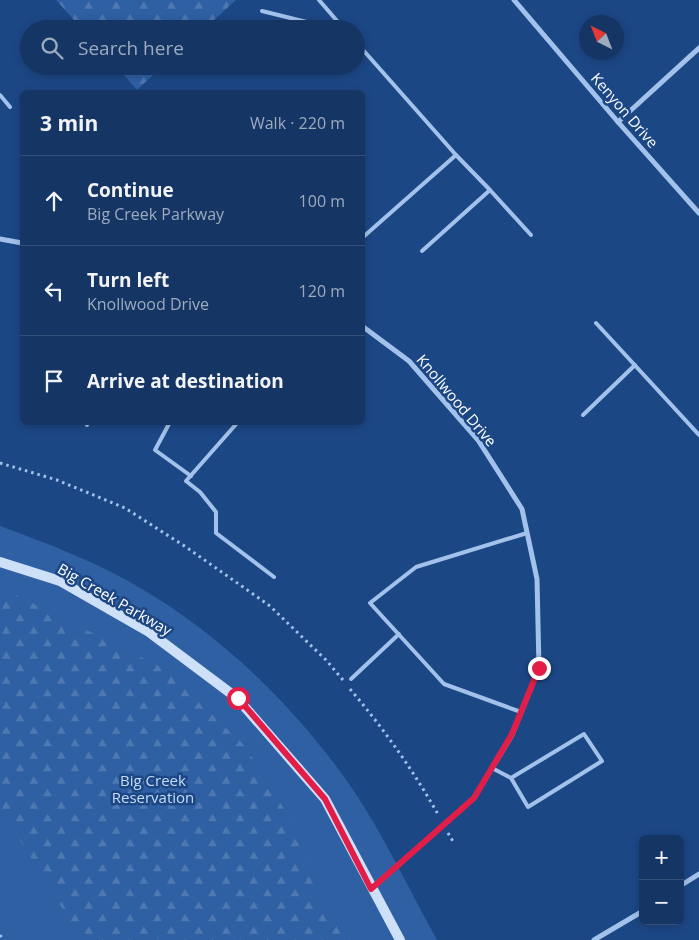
<!DOCTYPE html>
<html lang="en">
<head>
<meta charset="utf-8">
<style>
  :root { --surface:#153564; --page:#1e3d6a; --text:#f1f3f6; --muted:#9dabbf; --line:#345078 }
  body { margin:0; font-family:"Open Sans",sans-serif; background:var(--page); color:var(--text) }
  .controls { position:absolute; right:15px; bottom:15px; display:grid; overflow:hidden; border-radius:8px; box-shadow:0 2px 8px #0003 }
  .controls button { width:45px; height:45px; display:grid; place-items:center; padding:0; border:0; border-bottom:1px solid var(--line); background:var(--surface); color:var(--text); font:25px sans-serif }
  .compass { position:absolute; left:579px; top:15px; width:45px; height:45px; border-radius:50%; background:var(--surface); box-shadow:0 2px 8px #0003; rotate:318deg }
  .stop { position:absolute; width:15px; height:15px; margin:-11px; border:4px solid #e11d48; border-radius:50%; background:#fff }
  .stop.end { background:#e11d48; border-color:#fff; box-shadow:0 1px 5px #0008 }
  .list { margin:0; padding:0; list-style:none }
  h2 { display:flex; justify-content:space-between; align-items:center; height:65px; margin:0; padding:0 20px; font-size:21px }
  h2 small { font-size:16px; font-weight:400; color:var(--muted) }
  .list li { display:grid; grid-template-columns:32px 1fr auto; gap:15px; align-items:center; box-sizing:border-box; height:90px; padding:0 20px; border-top:1px solid var(--line) }
  .list b { display:block; font-size:19px; white-space:nowrap }
  .list p { margin:0; font-size:16px; white-space:nowrap; color:var(--muted) }
  .list em { font-size:16px; font-style:normal; color:var(--muted) }
  .icon { flex:none; width:28px; height:28px; fill:none; stroke:currentColor; stroke-width:2; stroke-linecap:round; stroke-linejoin:round }
  .map { position:relative; flex:none; width:699px; height:940px; overflow:hidden }
  .search { position:absolute; background:var(--surface); box-shadow:0 2px 8px #0003; left:20px; top:20px; width:345px; height:55px; display:flex; align-items:center; gap:12px; box-sizing:border-box; padding:0 18px; border-radius:28px; color:var(--muted); font-size:19px }
  .panel { position:absolute; background:var(--surface); box-shadow:0 2px 8px #0003; left:20px; top:90px; width:345px; height:335px; border-radius:8px }
  .map>svg:first-child { display:block }
</style>
</head>
<body>
<div class="map">
<svg width="699" height="940" viewBox="0 0 699 940">
  <defs>
    <pattern id="forest-firs" width="22" height="20" patternUnits="userSpaceOnUse" patternTransform="scale(1.25)"><rect width="22" height="20" fill="#2f60a3"/><path d="M5 1l3.5 6h-7zM16 11l3.5 6h-7z" fill="#4e78b1"/></pattern>
  </defs>
  <rect width="100%" height="100%" fill="#1c4785"/>
  <path fill="#2f60a3" d="M0,526c49,18 97,36 142,63 83,49 155,120 210,199 32,48 57,101 85,152h-437z"/>
  <g fill="url(#forest-firs)">
    <polygon points="56,0 236,0 204,29 82,29"/>
    <polygon points="116,66 163,66 137,90"/>
    <polygon points="0,587 163,668 245,746 294,825 318,897 350,940 82,940 0,808"/>
  </g>
  <g fill="none" stroke-linecap="round" stroke-linejoin="round">
    <g stroke="#a3c2eb" stroke-width="3" stroke-dasharray="2.5 4" stroke-linecap="butt">
      <polyline points="0,463 57,480 125,508 186,547 270,606 326,660 343,680"/>
      <path d="M350,689c34,40 63,81 89,127"/>
      <polyline points="448,833 454,843"/>
      <polyline points="0,935 3,940"/>
    </g>
    <g stroke="#a3c2eb" stroke-width="4">
      <polyline points="319,0 344,29"/>
      <polyline points="262,11 335,29"/>
      <polyline points="356,42 456,155 362,238"/>
      <polyline points="0,95 10,107"/>
      <polyline points="490,190 531,235"/>
      <polyline points="422,251 490,190 456,155"/>
      <polyline points="596,323 699,435"/>
      <polyline points="583,415 635,365"/>
      <polyline points="170,422 155,450 191,476"/>
      <polyline points="238,422 186,481 200,492 216,512 216,533 274,577"/>
      <polyline points="87,425 87,422"/>
      <polyline points="351,679 399,634"/>
      <polyline points="521,712 444,684 370,603 416,567 527,533"/>
      <polyline points="492,768 511,778 584,734 602,761 528,807 511,778"/>
    </g>
    <g stroke="#a3c2eb" stroke-width="5">
      <polyline points="514,0 618,122 699,213"/>
      <polyline points="618,122 699,48"/>
      <polyline points="0,239 22,243"/>
      <polyline points="362,326 409,361 478,440 522,509 537,579 539,668 512,735 474,798 372,888"/>
      <polyline points="680,886 699,874"/>
      <polyline points="594,940 643,911"/>
    </g>
    <polyline stroke="#cedff8" stroke-width="10" points="0,562 60,581 149,632 237,698 325,799 400,940"/>
  </g>
  <g fill="none" stroke-linecap="round" stroke-linejoin="round">
    <polyline stroke="#e11d48" stroke-width="6" points="238,698 325,799 371,889 474,798 512,734 539,668"/>
  </g>
  <g text-anchor="middle" dominant-baseline="central" stroke-width="5" stroke-linejoin="round" paint-order="stroke">
    <g font-size="15" fill="#fff" stroke="#1c4785">
      <text transform="translate(625 110) rotate(49)">Kenyon Drive</text>
      <text transform="translate(457 400) rotate(50)">Knollwood Drive</text>
      <text transform="translate(115 599) rotate(30)">Big Creek Parkway</text>
    </g>
    <g font-size="15" fill="#c7dcf8" stroke="#1c4785">
      <text x="153" y="780">Big Creek<tspan x="153" dy="17">Reservation</tspan></text>
    </g>
  </g>
</svg>
<div class="controls">
<button>+</button>
<button>−</button>
</div>
<svg class="compass" viewBox="-18 -18 36 36"><path d="M0-13l5 13h-10z" fill="#e53935"/><path d="M0 13l5-13h-10z" fill="#9dabbf"/></svg>
<div class="stop" style="left:238px;top:698px"></div>
<div class="stop end" style="left:539px;top:668px"></div>
<div class="search"><svg class="icon" aria-label="search" viewBox="0 0 24 24"><circle cx="10" cy="10" r="6"/><path d="M15 15l6 6"/></svg>Search here</div>
<section class="panel">
<h2>3 min<small>Walk · 220 m</small></h2>
<ul class="list">
<li><svg class="icon" aria-label="ahead" viewBox="0 0 24 24"><path d="M12 20V5M6 11l6-6 6 6"/></svg><div><b>Continue</b><p>Big Creek Parkway</p></div><em>100 m</em></li>
<li><svg class="icon" aria-label="left" viewBox="0 0 24 24"><path d="M17 20v-9H6M10 6l-5 5 5 5"/></svg><div><b>Turn left</b><p>Knollwood Drive</p></div><em>120 m</em></li>
<li><svg class="icon" aria-label="arrive" viewBox="0 0 24 24"><path d="M6 21V4h12l-3 4 3 4H6"/></svg><div><b>Arrive at destination</b></div></li>
</ul>
</section>
</div>
</body>
</html>
